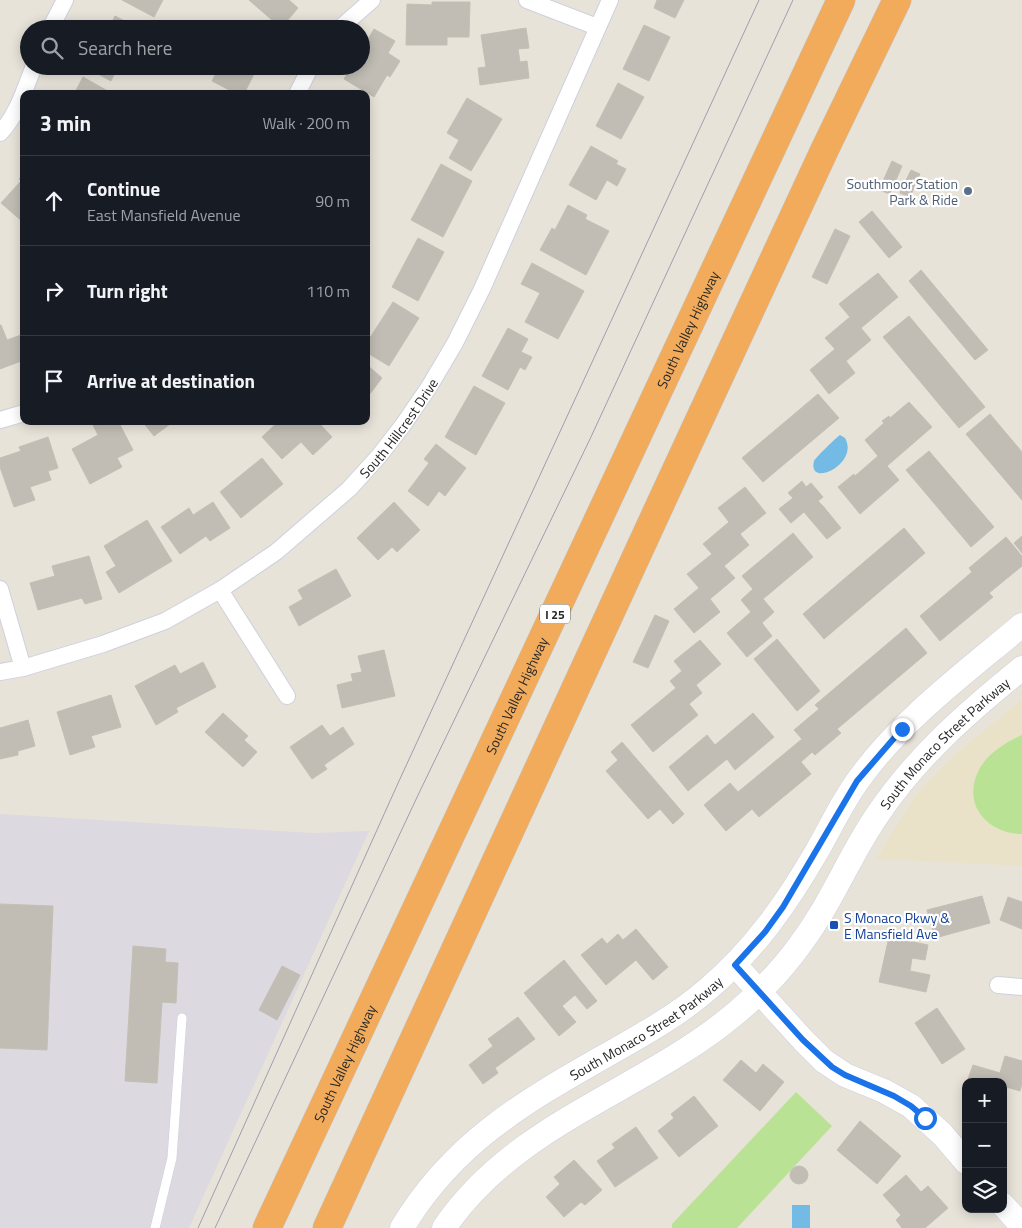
<!DOCTYPE html>
<html lang="en">
<head>
<meta charset="utf-8">
<style>
  :root { --surface:#171b24; --page:#20242c; --text:#f1f3f6; --muted:#9ea1a6; --line:#363941 }
  body { margin:0; font-family:"Titillium Web",sans-serif; background:var(--page); color:var(--text) }
  .controls { position:absolute; right:15px; bottom:15px; display:grid; overflow:hidden; border-radius:10px; box-shadow:0 2px 12px #0003 }
  .controls button { width:45px; height:45px; display:grid; place-items:center; padding:0; border:0; border-bottom:1px solid var(--line); background:var(--surface); color:var(--text); font:25px sans-serif }
  .stop { position:absolute; width:15px; height:15px; margin:-11px; border:4px solid #1a73e8; border-radius:50%; background:#fff }
  .stop.end { background:#1a73e8; border-color:#fff; box-shadow:0 1px 5px #0008 }
  .list { margin:0; padding:0; list-style:none }
  h2 { display:flex; justify-content:space-between; align-items:center; height:65px; margin:0; padding:0 20px; font-size:21px }
  h2 small { font-size:16px; font-weight:400; color:var(--muted) }
  .list li { display:grid; grid-template-columns:32px 1fr auto; gap:15px; align-items:center; box-sizing:border-box; height:90px; padding:0 20px; border-top:1px solid var(--line) }
  .list b { display:block; font-size:19px; white-space:nowrap }
  .list p { margin:0; font-size:16px; white-space:nowrap; color:var(--muted) }
  .list em { font-size:16px; font-style:normal; color:var(--muted) }
  .icon { flex:none; width:28px; height:28px; fill:none; stroke:currentColor; stroke-width:2; stroke-linecap:round; stroke-linejoin:round }
  .map { position:relative; flex:none; width:1022px; height:1228px; overflow:hidden }
  .search { position:absolute; background:var(--surface); box-shadow:0 2px 12px #0003; left:20px; top:20px; width:350px; height:55px; display:flex; align-items:center; gap:12px; box-sizing:border-box; padding:0 18px; border-radius:28px; color:var(--muted); font-size:19px }
  .panel { position:absolute; background:var(--surface); box-shadow:0 2px 12px #0003; left:20px; top:90px; width:350px; height:335px; border-radius:10px }
  .map>svg:first-child { display:block }
</style>
</head>
<body>
<div class="map">
<svg width="1022" height="1228" viewBox="0 0 1022 1228">
  <rect width="100%" height="100%" fill="#e8e3d9"/>
  <polygon fill="#dcd9e1" points="0,814 313,833 369,831 189,1228 0,1228"/>
  <polygon fill="#e9e2c9" points="1022,699 1022,866 876,859 916,795 956,754"/>
  <g fill="#bae295">
    <path d="M1022,735v99c-34,0 -60,-29 -44,-62 7,-17 28,-30 44,-37z"/>
    <polygon points="796,1092 832,1126 737,1228 672,1228 672,1224"/>
  </g>
  <g fill="#73bbe4">
    <path d="M840,435l5,3c15,26 -38,51 -31,23 2,-4 23,-24 26,-26z"/>
    <rect x="792" y="1205" width="18" height="23"/>
  </g>
  <g fill="#c1bdb5" stroke="#c3bfb3">
    <polygon points="122,0 163,0 154,17"/>
    <polygon points="249,0 289,0 298,8 281,28"/>
    <polygon points="657,0 684,0 675,18 654,8"/>
    <polygon points="432,2 470,2 469,37 447,37 447,45 406,45 407,4 432,5"/>
    <polygon points="115,16 138,28 138,29 108,29"/>
    <polygon points="644,25 670,37 649,81 623,69"/>
    <polygon points="526,28 529,48 518,49 520,62 527,61 529,78 480,85 478,68 486,67 481,35"/>
    <polygon points="374,29 395,41 388,53 400,61 390,77 387,75 374,97 344,79 352,66 361,66 361,51"/>
    <polygon points="88,66 118,66 111,81 87,68"/>
    <polygon points="220,66 258,66 244,94 237,94 212,81"/>
    <polygon points="83,77 113,94 74,94"/>
    <polygon points="618,83 644,97 621,139 596,126"/>
    <polygon points="467,98 502,119 471,171 449,158 459,140 447,133"/>
    <polygon points="591,146 618,161 616,164 626,169 617,186 607,180 596,200 569,185"/>
    <polygon points="892,161 902,166 890,194 879,190"/>
    <polygon points="441,164 472,181 443,237 411,220"/>
    <polygon points="911,170 920,174 910,197 900,193"/>
    <polygon points="24,174 24,223 1,203 21,181 19,179"/>
    <polygon points="568,205 587,215 585,219 609,231 586,275 540,250 552,228 555,230"/>
    <polygon points="872,211 902,247 889,258 859,222"/>
    <polygon points="835,229 850,236 827,284 812,277"/>
    <polygon points="418,238 444,252 418,301 392,287"/>
    <polygon points="532,263 584,291 558,339 525,322 540,293 521,284"/>
    <polygon points="921,270 988,350 975,360 909,281"/>
    <polygon points="878,273 898,297 861,328 871,340 846,361 855,373 829,394 810,370 835,349 825,338 850,317 839,304"/>
    <polygon points="393,302 419,318 389,366 366,352 366,344"/>
    <polygon points="909,316 985,407 959,428 883,337"/>
    <polygon points="0,325 1,325 7,340 24,334 24,360 0,369"/>
    <polygon points="508,328 528,339 521,352 532,357 525,370 520,367 508,390 482,376"/>
    <polygon points="366,364 382,378 369,395 366,393"/>
    <polygon points="474,386 505,403 476,455 445,437"/>
    <polygon points="818,394 839,418 763,482 742,458"/>
    <polygon points="909,402 932,427 887,466 899,480 860,514 838,487 854,474 855,476 878,456 865,440 884,423 882,421 889,416 890,418"/>
    <polygon points="990,414 1022,452 1022,500 966,434"/>
    <polygon points="91,421 118,421 133,450 117,458 122,467 90,484 72,449 98,435"/>
    <polygon points="142,421 174,421 154,436"/>
    <polygon points="279,421 317,421 332,437 313,455 301,442 282,459 262,437"/>
    <polygon points="48,437 58,468 48,471 51,480 30,487 35,500 14,507 0,467 0,458 21,451 19,447"/>
    <polygon points="436,444 466,468 445,496 439,491 428,506 408,491 429,463 424,459"/>
    <polygon points="929,451 994,527 971,547 906,470"/>
    <polygon points="262,458 283,484 241,518 220,492"/>
    <polygon points="802,481 806,487 811,483 823,497 818,501 823,506 809,518 804,512 791,523 779,509 793,498 788,493"/>
    <polygon points="745,487 766,513 740,534 749,545 724,566 735,578 710,599 720,612 694,633 674,609 699,588 687,574 712,554 703,544 729,522 718,508"/>
    <polygon points="213,502 230,528 210,541 206,536 180,554 161,527 189,508 193,515"/>
    <polygon points="394,502 420,530 397,552 392,547 378,560 357,538"/>
    <polygon points="823,506 841,528 827,539 809,518"/>
    <polygon points="147,520 172,561 119,593 106,572 116,566 104,546"/>
    <polygon points="904,528 925,553 824,639 803,614"/>
    <polygon points="793,533 813,557 763,599 774,612 762,623 772,636 747,657 727,633 751,612 741,600 753,589 742,576"/>
    <polygon points="1022,536 1022,553 1014,543"/>
    <polygon points="1006,537 1022,556 1022,566 989,593 993,597 940,641 920,616 972,572 969,568"/>
    <polygon points="89,556 102,599 85,604 82,598 38,610 30,583 55,576 52,566"/>
    <polygon points="336,569 351,596 299,626 289,607 303,599 298,590"/>
    <polygon points="655,615 669,621 648,668 633,662"/>
    <polygon points="906,628 927,653 837,729 841,733 815,755 812,752 801,762 811,774 759,817 752,809 726,831 704,805 730,783 738,792 802,739 794,730 819,709 815,705"/>
    <polygon points="777,639 820,691 797,711 754,659"/>
    <polygon points="700,640 721,664 696,685 702,693 689,704 698,715 653,752 631,725 676,688 670,681 682,671 674,661"/>
    <polygon points="384,650 395,696 342,708 337,685 353,681 351,674 362,672 358,656"/>
    <polygon points="203,662 216,687 176,708 178,712 156,725 135,686 175,665 180,674"/>
    <polygon points="111,695 121,727 91,736 95,747 70,755 57,712"/>
    <polygon points="223,713 248,736 244,740 257,752 243,767 205,732"/>
    <polygon points="753,713 774,737 735,770 727,759 688,791 669,767 707,735 715,745"/>
    <polygon points="28,720 35,746 18,751 18,755 0,759 0,728"/>
    <polygon points="322,725 330,736 343,727 354,744 324,765 327,769 312,779 290,747"/>
    <polygon points="622,742 684,814 673,824 660,809 648,819 606,771 618,760 611,752"/>
    <polygon points="982,896 990,923 935,938 927,910"/>
    <polygon points="1008,897 1022,902 1022,929 1000,920"/>
    <polygon points="0,904 53,906 47,1050 0,1048"/>
    <polygon points="636,929 668,967 653,980 636,960 606,985 581,955 602,938 607,944 618,934 623,940"/>
    <polygon points="889,937 928,945 925,960 912,958 910,971 930,975 926,992 879,982"/>
    <polygon points="133,946 166,949 165,962 178,963 176,1003 162,1002 157,1083 125,1081"/>
    <polygon points="564,960 597,1001 587,1009 575,995 562,1006 576,1022 559,1036 524,993"/>
    <polygon points="282,966 300,975 277,1020 259,1010"/>
    <polygon points="937,1008 965,1049 942,1064 915,1023"/>
    <polygon points="518,1017 535,1039 495,1068 498,1073 483,1084 469,1065 493,1046 488,1039"/>
    <polygon points="1005,1056 1022,1061 1022,1084 1020,1091 1003,1086 1003,1082 976,1082 968,1079 973,1065 1000,1073"/>
    <polygon points="741,1060 756,1073 763,1064 784,1082 760,1111 723,1080"/>
    <polygon points="694,1096 718,1126 679,1157 658,1131 674,1118 671,1114"/>
    <polygon points="860,1121 901,1156 877,1184 837,1150"/>
    <polygon points="636,1127 658,1158 615,1187 597,1161 615,1148 612,1144"/>
    <polygon points="574,1160 602,1190 585,1205 581,1202 564,1217 546,1197 560,1184 554,1177"/>
    <circle cx="799" cy="1175" r="9"/>
    <polygon points="906,1175 921,1192 928,1186 948,1208 925,1228 902,1228 896,1220 901,1215 883,1195"/>
  </g>
  <g fill="none" stroke-linecap="round" stroke-linejoin="round">
    <defs>
      <polyline id="lane" points="155,1228 172,1158 182,1018"/>
      <g id="street">
        <polyline points="527,0 597,27"/>
        <polyline points="50,29 65,0"/>
        <polyline points="339,29 372,0"/>
        <polyline points="297,94 311,66"/>
        <path d="M0,133c17,-17 25,-45 34,-67"/>
        <polyline points="0,420 24,413"/>
        <polyline points="0,589 23,668"/>
        <polyline points="220,590 287,696"/>
        <path id="s1" d="M0,672l23,-4 80,-24 62,-23 55,-31 56,-38 73,-63 30,-33 24,-31 26,-38 26,-44 27,-54 128,-289"/>
        <polyline points="998,985 1022,987"/>
      </g>
      <g id="secondary">
        <polyline points="735,965 803,1040 824,1061 845,1075 884,1091 911,1106 942,1134 966,1162"/>
        <polyline points="1003,1205 1022,1226"/>
        <path id="s2" d="M402,1228c50,-84 120,-125 203,-172 35,-20 72,-40 103,-67 46,-39 79,-86 109,-138 14,-24 25,-49 42,-72 43,-60 107,-107 163,-154"/>
        <path id="s3" d="M444,1228c72,-106 198,-136 292,-215 35,-29 64,-64 87,-103 19,-32 34,-66 55,-96 39,-58 91,-103 144,-146"/>
      </g>
      <g id="highway">
        <path id="s4" d="M267,1228l574,-1228"/>
        <polyline points="327,1228 665,494 824,151 897,0"/>
      </g>
    </defs>
    <use href="#lane" stroke="#ced0df" stroke-width="10"/>
    <use href="#street" stroke="#ced0df" stroke-width="18"/>
    <use href="#secondary" stroke="#ced0df" stroke-width="25"/>
    <use href="#highway" stroke="#c3c3c3" stroke-width="29"/>
    <use href="#lane" stroke="#fff" stroke-width="9"/>
    <use href="#street" stroke="#fff" stroke-width="16"/>
    <use href="#secondary" stroke="#fff" stroke-width="24"/>
    <use href="#highway" stroke="#f1ab5b" stroke-width="28"/>
    <g stroke="#9d9eb0" stroke-width="1">
      <polyline points="198,1228 399,781 759,0"/>
      <polyline points="215,1228 419,793 590,439 793,0"/>
    </g>
  </g>
  <g fill="none" stroke-linecap="round" stroke-linejoin="round">
    <polyline stroke="#1a73e8" stroke-width="6" points="902,729 857,781 783,907 765,932 735,965 803,1040 832,1067 845,1075 894,1096 911,1106 925,1118"/>
  </g>
  <circle fill="#5c6f8a" stroke="#fff" stroke-width="2" cx="968" cy="191" r="5"/>
  <rect fill="#1a4fb4" stroke="#fff" stroke-width="2" x="829" y="920" width="10" height="10" rx="2.5"/>
  <g text-anchor="middle" dominant-baseline="central" stroke-width="4.5" stroke-linejoin="round" paint-order="stroke">
    <rect fill="#fff" stroke="#686868" stroke-width="1" x="540" y="604.5" width="30" height="19" rx="4"/>
    <g font-size="12" font-weight="bold" fill="#272727">
      <text x="555" y="614">I 25</text>
    </g>
    <g font-size="14" fill="#4e5e75" stroke="#fff" text-anchor="end">
      <text x="958" y="183">Southmoor Station<tspan x="958" dy="16">Park &amp; Ride</tspan></text>
    </g>
    <g font-size="14" fill="#272727" stroke="#fff">
      <text stroke="none"><textPath href="#s4" startOffset="992">South Valley Highway</textPath></text>
      <text stroke="none"><textPath href="#s1" startOffset="479">South Hillcrest Drive</textPath></text>
      <text stroke="none"><textPath href="#s4" startOffset="588">South Valley Highway</textPath></text>
      <text stroke="none"><textPath href="#s3" startOffset="709">South Monaco Street Parkway</textPath></text>
      <text stroke="none"><textPath href="#s2" startOffset="319">South Monaco Street Parkway</textPath></text>
      <text stroke="none"><textPath href="#s4" startOffset="182">South Valley Highway</textPath></text>
    </g>
    <g font-size="14" fill="#164399" stroke="#fff" text-anchor="start">
      <text x="844" y="917">S Monaco Pkwy &amp;<tspan x="844" dy="16">E Mansfield Ave</tspan></text>
    </g>
  </g>
</svg>
<div class="controls">
<button>+</button>
<button>−</button>
<button><svg class="icon" aria-label="layers" viewBox="0 0 24 24"><path d="M12 4l9 5-9 5-9-5zM3 14l9 5 9-5"/></svg></button>
</div>
<div class="stop" style="left:925px;top:1118px"></div>
<div class="stop end" style="left:902px;top:729px"></div>
<div class="search"><svg class="icon" aria-label="search" viewBox="0 0 24 24"><circle cx="10" cy="10" r="6"/><path d="M15 15l6 6"/></svg>Search here</div>
<section class="panel">
<h2>3 min<small>Walk · 200 m</small></h2>
<ul class="list">
<li><svg class="icon" aria-label="ahead" viewBox="0 0 24 24"><path d="M12 20V5M6 11l6-6 6 6"/></svg><div><b>Continue</b><p>East Mansfield Avenue</p></div><em>90 m</em></li>
<li><svg class="icon" aria-label="right" viewBox="0 0 24 24"><path d="M7 20v-9h11M14 6l5 5-5 5"/></svg><div><b>Turn right</b></div><em>110 m</em></li>
<li><svg class="icon" aria-label="arrive" viewBox="0 0 24 24"><path d="M6 21V4h12l-3 4 3 4H6"/></svg><div><b>Arrive at destination</b></div></li>
</ul>
</section>
</div>
</body>
</html>
